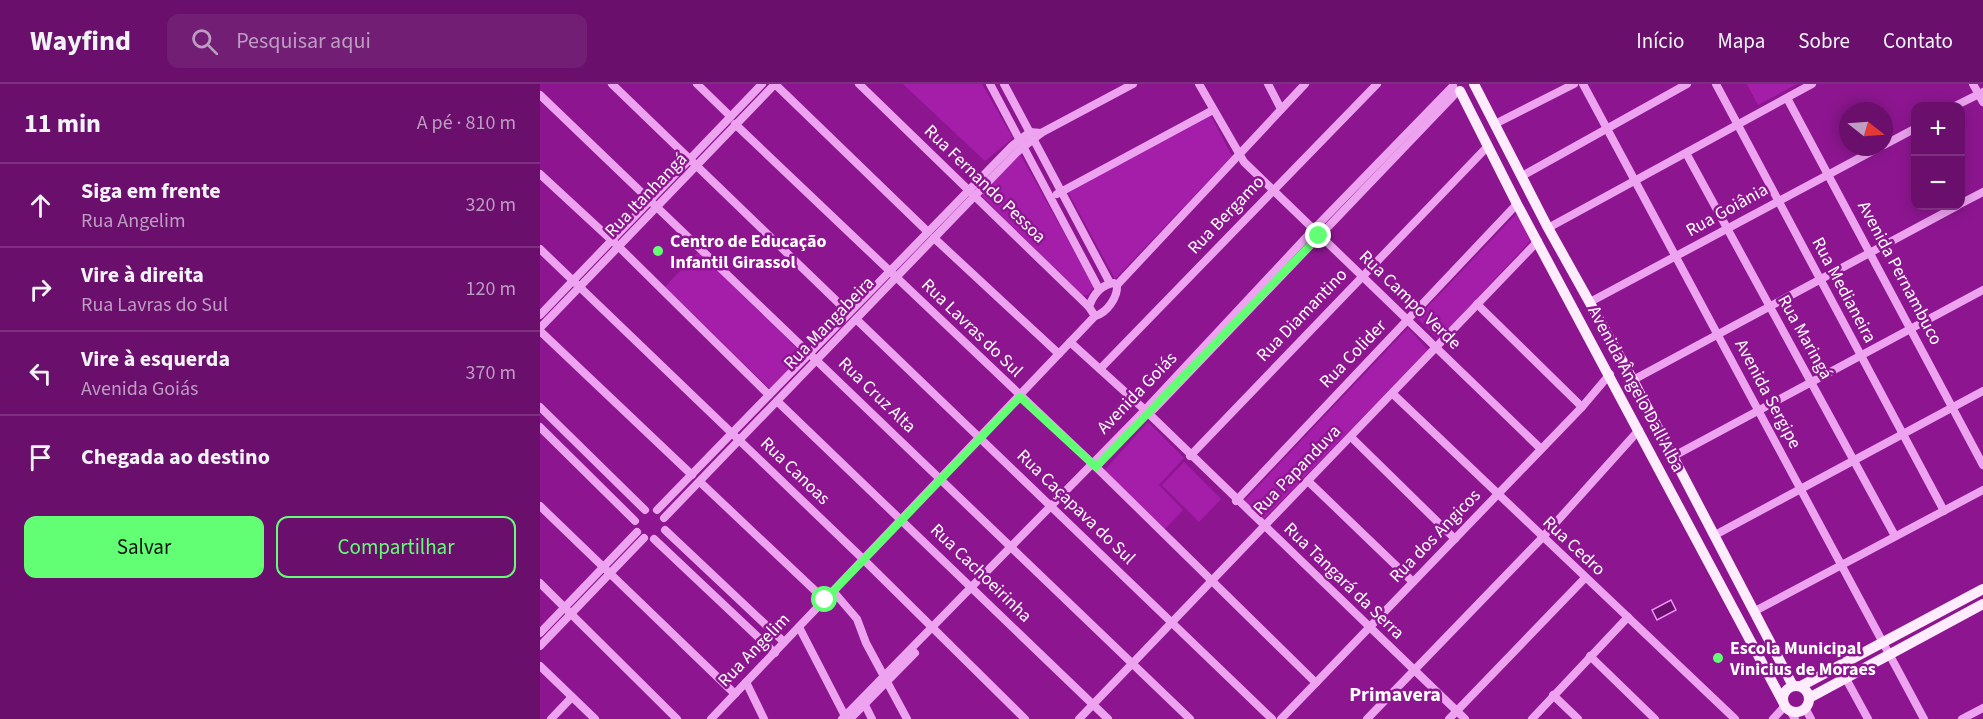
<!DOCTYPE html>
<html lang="pt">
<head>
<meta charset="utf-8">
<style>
  :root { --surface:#6a106c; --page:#721e74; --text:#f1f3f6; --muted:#be9dc2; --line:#7d307f; --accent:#62ff75 }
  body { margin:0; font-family:"Source Sans 3",sans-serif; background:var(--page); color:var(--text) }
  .controls { position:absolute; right:18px; top:18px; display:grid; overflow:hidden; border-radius:12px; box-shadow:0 3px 15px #0003 }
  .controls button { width:54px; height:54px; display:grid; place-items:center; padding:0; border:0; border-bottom:2px solid var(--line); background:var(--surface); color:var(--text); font:30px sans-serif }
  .compass { position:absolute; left:1299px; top:18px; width:54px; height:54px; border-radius:50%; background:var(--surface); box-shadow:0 3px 15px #0003; rotate:107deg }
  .stop { position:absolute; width:18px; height:18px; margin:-14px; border:4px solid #62ff75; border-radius:50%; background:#fff }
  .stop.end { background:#62ff75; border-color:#fff; box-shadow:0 2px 6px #0008 }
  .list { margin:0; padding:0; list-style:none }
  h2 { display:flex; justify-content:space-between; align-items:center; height:78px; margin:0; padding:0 24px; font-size:26px }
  h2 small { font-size:20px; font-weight:400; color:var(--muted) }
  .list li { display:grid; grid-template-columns:39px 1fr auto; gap:18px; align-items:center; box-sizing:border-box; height:84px; padding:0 24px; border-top:2px solid var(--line) }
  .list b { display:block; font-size:22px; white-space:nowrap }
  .list p { margin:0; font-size:20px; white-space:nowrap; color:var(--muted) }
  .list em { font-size:20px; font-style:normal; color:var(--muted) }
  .actions { display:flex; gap:12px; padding:18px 24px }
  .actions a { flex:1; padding:14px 0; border:2px solid var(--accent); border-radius:12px; text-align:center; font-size:21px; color:var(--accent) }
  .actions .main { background:var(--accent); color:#111 }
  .icon { flex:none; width:33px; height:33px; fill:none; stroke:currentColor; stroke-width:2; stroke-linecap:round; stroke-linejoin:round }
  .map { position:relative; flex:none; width:1443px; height:635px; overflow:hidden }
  header { display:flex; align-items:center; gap:36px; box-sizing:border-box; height:84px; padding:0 30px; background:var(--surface); border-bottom:2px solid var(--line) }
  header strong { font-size:28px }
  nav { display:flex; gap:33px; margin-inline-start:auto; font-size:21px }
  .search { width:420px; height:54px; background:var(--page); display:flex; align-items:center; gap:15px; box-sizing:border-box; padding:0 21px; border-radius:12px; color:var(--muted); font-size:22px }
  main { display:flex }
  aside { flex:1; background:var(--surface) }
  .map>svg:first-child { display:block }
</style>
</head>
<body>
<header>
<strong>Wayfind</strong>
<div class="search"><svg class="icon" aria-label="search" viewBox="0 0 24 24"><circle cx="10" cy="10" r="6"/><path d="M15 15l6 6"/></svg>Pesquisar aqui</div>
<nav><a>Início</a><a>Mapa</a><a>Sobre</a><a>Contato</a></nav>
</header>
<main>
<aside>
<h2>11 min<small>A pé · 810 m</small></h2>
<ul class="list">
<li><svg class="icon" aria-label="ahead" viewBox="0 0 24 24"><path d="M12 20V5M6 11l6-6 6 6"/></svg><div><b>Siga em frente</b><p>Rua Angelim</p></div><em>320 m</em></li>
<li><svg class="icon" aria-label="right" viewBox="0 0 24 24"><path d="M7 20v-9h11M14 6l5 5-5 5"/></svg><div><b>Vire à direita</b><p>Rua Lavras do Sul</p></div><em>120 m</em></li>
<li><svg class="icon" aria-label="left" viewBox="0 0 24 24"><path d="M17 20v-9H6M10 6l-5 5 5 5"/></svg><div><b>Vire à esquerda</b><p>Avenida Goiás</p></div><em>370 m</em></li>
<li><svg class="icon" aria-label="arrive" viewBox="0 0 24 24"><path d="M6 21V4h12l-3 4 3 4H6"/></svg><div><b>Chegada ao destino</b></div></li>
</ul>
<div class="actions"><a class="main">Salvar</a><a>Compartilhar</a></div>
</aside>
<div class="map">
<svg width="1443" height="635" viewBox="0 0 1443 635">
  <rect width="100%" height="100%" fill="#8d1690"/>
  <g fill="#a41eaa">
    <polygon points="363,0 442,0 473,54 445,77"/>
    <polygon points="1207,0 1257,0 1218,21"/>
    <polygon points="671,32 692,72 575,195 528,108"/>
    <polygon points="480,70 554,203 548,211 541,211 440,110"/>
    <polygon points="979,127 993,154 898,256 877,234"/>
    <polygon points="158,168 265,272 232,307 125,203"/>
    <polygon points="868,244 888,266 724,435 705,416"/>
    <polygon points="608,338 644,374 619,401 643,426 622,448 562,389"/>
    <polygon points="644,378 681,415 659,438 622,401"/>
  </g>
  <polygon fill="#6b0e6d" stroke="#ee95f3" stroke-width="1.5" points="1131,516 1136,526 1117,536 1112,526"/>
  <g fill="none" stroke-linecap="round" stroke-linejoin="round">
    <g stroke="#eda3f0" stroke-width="8">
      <polyline points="72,0 309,229"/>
      <polyline points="157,0 190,32"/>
      <polyline points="235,0 388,148"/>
      <polyline points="319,0 549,223"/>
      <polyline points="450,0 559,205"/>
      <polyline points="464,0 570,199"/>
      <polyline points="659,0 704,78 1001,365"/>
      <polyline points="728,0 741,25"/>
      <polyline points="1043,0 1384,635"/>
      <polyline points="1176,0 1404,427"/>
      <polyline points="1433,0 1443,18"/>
      <polyline points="0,11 650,635"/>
      <polyline points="1247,14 1443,381"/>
      <polyline points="1415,22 1443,8"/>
      <polyline points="195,40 556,383 776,599"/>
      <polyline points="955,40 1034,0"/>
      <polyline points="1344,61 1376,44"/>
      <polyline points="1146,69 1355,452"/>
      <polyline points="0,90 79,163 229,311"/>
      <polyline points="982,92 1147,0"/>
      <polyline points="517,110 673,26"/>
      <polyline points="1420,120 1443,108"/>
      <polyline points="1008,144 1272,0"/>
      <polyline points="394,154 519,270"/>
      <polyline points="0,165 323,475 485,635"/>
      <path d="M574,199l3,2c1,12 -10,28 -22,31l-6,-9c4,-12 11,-22 25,-24z"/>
      <polyline points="577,201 765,0"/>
      <polyline points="1050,218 1340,63"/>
      <polyline points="937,220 1042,323"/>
      <polyline points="0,231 222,0"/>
      <polyline points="316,235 732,635"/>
      <polyline points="0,244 235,0"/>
      <polyline points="0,247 152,391"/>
      <polyline points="530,258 605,326 925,635"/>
      <polyline points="560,285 837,0"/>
      <polyline points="1093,296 1417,122"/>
      <polyline points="853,310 1195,635"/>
      <polyline points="237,317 568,635"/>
      <polyline points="0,323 105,426"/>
      <polyline points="613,326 918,7"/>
      <polyline points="0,343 95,437"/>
      <polyline points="811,353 915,455"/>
      <polyline points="650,372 948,62"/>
      <polyline points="1132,373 1443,206"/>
      <polyline points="768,397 873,498"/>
      <polyline points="160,398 285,516"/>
      <polyline points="696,417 977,120"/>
      <polyline points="0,422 195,610"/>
      <polyline points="117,426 472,62 490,48 501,49"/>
      <polyline points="124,434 477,68 501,49 593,0"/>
      <polyline points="125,446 244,558"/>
      <polyline points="1175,451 1443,307"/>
      <polyline points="114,455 235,569"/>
      <polyline points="0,499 137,635"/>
      <polyline points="293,507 317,535 326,559 367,635"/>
      <polyline points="1215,527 1443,406"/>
      <polyline points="259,543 305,632"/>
      <polyline points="0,549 97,448"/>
      <polyline points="0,562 104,454"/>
      <polyline points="1050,572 1115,635"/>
      <polyline points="0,582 55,635"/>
      <polyline points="1305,593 1328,635"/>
      <polyline points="206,598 224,635"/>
      <polyline points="1013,611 1038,635"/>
      <polyline points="325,621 332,635"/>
      <polyline points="1265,624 1271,635"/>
      <polyline points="1250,627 1255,635"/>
      <polyline points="11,635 32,613"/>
      <polyline points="171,635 555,232"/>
      <polyline points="302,635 605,326 773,146 913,2"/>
      <polyline points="310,635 375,569"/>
      <polyline points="539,635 998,157"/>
      <polyline points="741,635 1042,323 1070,290"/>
      <polyline points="827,635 1002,454 1099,346"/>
      <polyline points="909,635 1045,494"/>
      <polyline points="992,635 1088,533"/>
      <polyline points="1233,635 1245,622"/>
      <polyline points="1422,635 1443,624"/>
    </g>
    <g stroke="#ffecff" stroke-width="10">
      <polyline points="934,0 1007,142 1093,296 1253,602"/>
      <polyline points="920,7 977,120 1243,618"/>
      <circle cx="1256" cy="615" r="13"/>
      <polyline points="1261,602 1443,505"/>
      <polyline points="1269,614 1443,520"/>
    </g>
  </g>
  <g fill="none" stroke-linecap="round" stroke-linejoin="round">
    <polyline stroke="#62ff75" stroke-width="8" points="285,516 480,313 556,383 779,152"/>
  </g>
  <g fill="#62ff75" stroke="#8d1690" stroke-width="2">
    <circle cx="118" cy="167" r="6"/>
    <circle cx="1178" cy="574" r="6"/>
  </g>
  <g text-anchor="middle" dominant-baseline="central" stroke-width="5" stroke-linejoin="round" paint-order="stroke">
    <g font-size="18" fill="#fff" stroke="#8d1690">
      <text transform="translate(445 100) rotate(44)">Rua Fernando Pessoa</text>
      <text transform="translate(106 111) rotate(-46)">Rua Itanhangá</text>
      <text transform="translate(1187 126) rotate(-29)">Rua Goiânia</text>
      <text transform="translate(686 131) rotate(-46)">Rua Bergamo</text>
      <text transform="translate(1360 189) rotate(62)">Avenida Pernambuco</text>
      <text transform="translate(1304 206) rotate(62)">Rua Medianeira</text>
      <text transform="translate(870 216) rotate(44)">Rua Campo Verde</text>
      <text transform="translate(762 231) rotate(-46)">Rua Diamantino</text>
      <text transform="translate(289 239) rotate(-46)">Rua Mangabeira</text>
      <text transform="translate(432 244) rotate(44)">Rua Lavras do Sul</text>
      <text transform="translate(1265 253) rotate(61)">Rua Maringá</text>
      <text transform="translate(813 270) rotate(-46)">Rua Colider</text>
      <text transform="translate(1096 305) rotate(62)">Avenida Ângelo Dall'Alba</text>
      <text transform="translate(597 309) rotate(-46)">Avenida Goiás</text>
      <text transform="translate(1228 310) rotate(62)">Avenida Sergipe</text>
      <text transform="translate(337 311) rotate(44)">Rua Cruz Alta</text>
      <text transform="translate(757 386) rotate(-46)">Rua Papanduva</text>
      <text transform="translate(255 387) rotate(44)">Rua Canoas</text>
      <text transform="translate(536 423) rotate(44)">Rua Caçapava do Sul</text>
      <text transform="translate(895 452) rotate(-46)">Rua dos Angicos</text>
      <text transform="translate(1034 462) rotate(43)">Rua Cedro</text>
      <text transform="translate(441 489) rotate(44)">Rua Cachoeirinha</text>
      <text transform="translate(804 497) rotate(44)">Rua Tangará da Serra</text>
      <text transform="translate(214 566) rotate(-46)">Rua Angelim</text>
    </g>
    <g font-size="18" font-weight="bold" fill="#fff" stroke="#8d1690" text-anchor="start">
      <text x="130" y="157">Centro de Educação<tspan x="130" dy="21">Infantil Girassol</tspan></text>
      <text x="1190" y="564">Escola Municipal<tspan x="1190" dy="21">Vinicius de Moraes</tspan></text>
    </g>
    <g font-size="20" font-weight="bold" fill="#fff" stroke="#8d1690">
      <text x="855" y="611">Primavera</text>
    </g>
  </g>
</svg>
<div class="controls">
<button>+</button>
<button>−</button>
</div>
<svg class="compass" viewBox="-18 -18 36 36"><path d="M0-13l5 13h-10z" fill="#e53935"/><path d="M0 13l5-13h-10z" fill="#be9dc2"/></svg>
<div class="stop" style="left:285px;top:516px"></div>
<div class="stop end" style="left:779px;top:152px"></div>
</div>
</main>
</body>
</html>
